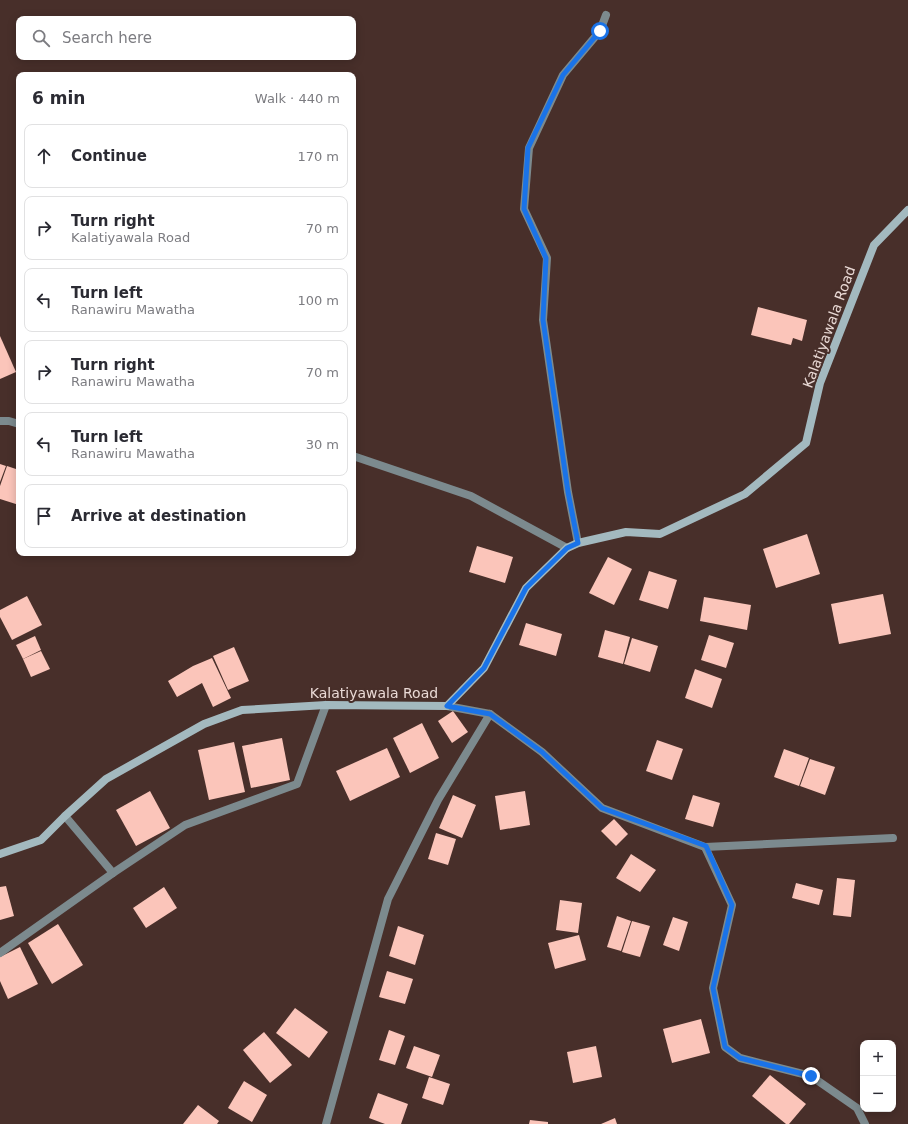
<!DOCTYPE html>
<html lang="en">
<head>
<meta charset="utf-8">
<style>
  :root { --surface:#fff; --page:#f7f7f7; --text:#2b2b33; --muted:#7c7c81; --line:#e1e1e2 }
  body { margin:0; font-family:"DejaVu Sans",sans-serif; background:var(--page); color:var(--text) }
  .controls { position:absolute; right:12px; bottom:12px; display:grid; overflow:hidden; border-radius:8px; box-shadow:0 2px 10px #0003 }
  .controls button { width:36px; height:36px; display:grid; place-items:center; padding:0; border:0; border-bottom:1px solid var(--line); background:var(--surface); color:var(--text); font:20px sans-serif }
  .stop { position:absolute; width:12px; height:12px; margin:-9px; border:3px solid #1a73e8; border-radius:50%; background:#fff }
  .stop.end { background:#1a73e8; border-color:#fff; box-shadow:0 1px 4px #0008 }
  .list { margin:0; padding:0; list-style:none }
  h2 { display:flex; justify-content:space-between; align-items:center; height:52px; margin:0; padding:0 16px; font-size:17px }
  h2 small { font-size:13px; font-weight:400; color:var(--muted) }
  .list li { display:grid; grid-template-columns:26px 1fr auto; gap:12px; align-items:center; box-sizing:border-box; height:64px; margin:0 8px 8px; padding:0 8px; border:1px solid var(--line); border-radius:8px }
  .list b { display:block; font-size:15px; white-space:nowrap }
  .list p { margin:0; font-size:13px; white-space:nowrap; color:var(--muted) }
  .list em { font-size:13px; font-style:normal; color:var(--muted) }
  .icon { flex:none; width:22px; height:22px; fill:none; stroke:currentColor; stroke-width:2; stroke-linecap:round; stroke-linejoin:round }
  .map { position:relative; flex:none; width:908px; height:1124px; overflow:hidden }
  .search { position:absolute; background:var(--surface); box-shadow:0 2px 10px #0003; left:16px; top:16px; width:340px; height:44px; display:flex; align-items:center; gap:10px; box-sizing:border-box; padding:0 14px; border-radius:8px; color:var(--muted); font-size:15px }
  .panel { position:absolute; background:var(--surface); box-shadow:0 2px 10px #0003; left:16px; top:72px; width:340px; height:484px; border-radius:8px }
  .map>svg:first-child { display:block }
</style>
</head>
<body>
<div class="map">
<svg width="908" height="1124" viewBox="0 0 908 1124">
  <rect width="100%" height="100%" fill="#482f2a"/>
  <g fill="#fbc5ba">
    <polygon points="758,307 807,320 802,341 793,338 791,345 751,335"/>
    <polygon points="0,336 16,372 0,379"/>
    <polygon points="0,464 6,466 0,482"/>
    <polygon points="7,466 19,470 19,505 0,499 0,486"/>
    <polygon points="807,534 820,574 776,588 763,549"/>
    <polygon points="477,546 513,557 505,583 469,572"/>
    <polygon points="608,557 632,569 614,605 589,593"/>
    <polygon points="649,571 677,580 668,609 639,600"/>
    <polygon points="883,594 891,634 839,644 831,604"/>
    <polygon points="27,596 42,625 12,640 0,617 0,610"/>
    <polygon points="704,597 751,605 747,630 700,621"/>
    <polygon points="526,623 562,634 556,656 519,645"/>
    <polygon points="605,630 630,637 623,664 598,657"/>
    <polygon points="709,635 734,643 726,668 701,660"/>
    <polygon points="35,636 41,650 23,659 16,645"/>
    <polygon points="632,638 658,646 650,672 624,664"/>
    <polygon points="234,647 249,681 228,690 213,656"/>
    <polygon points="41,651 50,669 31,677 23,659"/>
    <polygon points="212,658 231,698 213,707 202,683 177,697 168,681 193,666"/>
    <polygon points="695,669 722,679 712,708 685,698"/>
    <polygon points="453,711 468,732 452,743 438,721"/>
    <polygon points="422,723 439,758 410,773 393,738"/>
    <polygon points="282,738 290,780 251,788 242,746"/>
    <polygon points="657,740 683,749 672,780 646,771"/>
    <polygon points="234,742 245,792 209,800 198,750"/>
    <polygon points="387,748 400,777 350,801 336,771"/>
    <polygon points="784,749 809,758 799,786 774,777"/>
    <polygon points="810,759 835,767 825,795 800,786"/>
    <polygon points="150,791 170,828 136,846 116,810"/>
    <polygon points="525,791 530,825 500,830 495,796"/>
    <polygon points="453,795 476,805 462,838 439,828"/>
    <polygon points="693,795 720,803 713,827 685,819"/>
    <polygon points="614,819 628,834 616,846 601,831"/>
    <polygon points="436,833 456,839 448,865 428,859"/>
    <polygon points="631,854 656,870 640,892 616,878"/>
    <polygon points="837,878 855,880 851,917 833,915"/>
    <polygon points="796,883 823,890 819,905 792,898"/>
    <polygon points="6,886 14,916 0,920 0,887"/>
    <polygon points="164,887 177,908 146,928 133,908"/>
    <polygon points="560,900 582,903 578,933 556,930"/>
    <polygon points="617,916 631,921 621,951 607,947"/>
    <polygon points="673,917 688,922 679,951 663,945"/>
    <polygon points="632,921 650,926 640,957 622,952"/>
    <polygon points="58,924 83,965 52,984 28,943"/>
    <polygon points="398,926 424,935 415,965 389,956"/>
    <polygon points="579,935 586,960 555,969 548,943"/>
    <polygon points="20,947 38,984 8,999 0,981 0,957"/>
    <polygon points="387,971 413,979 405,1004 379,997"/>
    <polygon points="295,1008 328,1032 309,1058 276,1033"/>
    <polygon points="701,1019 710,1053 672,1063 663,1029"/>
    <polygon points="389,1030 405,1036 395,1065 379,1060"/>
    <polygon points="264,1032 292,1065 270,1083 243,1050"/>
    <polygon points="414,1046 440,1055 432,1077 406,1068"/>
    <polygon points="596,1046 602,1077 573,1083 567,1052"/>
    <polygon points="770,1075 806,1104 789,1124 786,1124 752,1096"/>
    <polygon points="429,1077 450,1084 443,1105 422,1098"/>
    <polygon points="244,1081 267,1095 252,1122 228,1108"/>
    <polygon points="378,1093 408,1104 401,1124 385,1124 369,1118"/>
    <polygon points="198,1105 219,1121 217,1124 183,1124"/>
    <polygon points="615,1118 617,1124 601,1124"/>
    <polygon points="530,1120 548,1122 548,1124 529,1124"/>
  </g>
  <g fill="none" stroke-linecap="round" stroke-linejoin="round">
    <g stroke="#7c8a8e" stroke-width="8">
      <polyline points="578,543 568,492 543,320 547,258 524,209 529,148 563,75 600,31 606,15"/>
      <polyline points="65,816 113,873"/>
      <polyline points="705,847 893,838"/>
      <polyline points="0,953 113,873 185,825 297,784 326,705"/>
    </g>
    <g stroke="#7c8a8e" stroke-width="8">
      <polyline points="0,421 9,421 19,424"/>
      <polyline points="353,456 471,496 567,548"/>
      <polyline points="447,706 490,714 542,752 602,808 705,847 732,905 713,988 725,1047 740,1058 811,1076 857,1108 865,1124"/>
      <polyline points="326,1124 388,899 438,800 490,714"/>
    </g>
    <polyline stroke="#a3b9bf" stroke-width="8" points="0,854 41,840 65,816 106,779 204,724 242,710 326,705 447,706 484,668 526,588 567,548 578,543 626,532 660,534 745,494 806,443 820,383 874,245 908,210"/>
  </g>
  <g fill="none" stroke-linecap="round" stroke-linejoin="round">
    <polyline stroke="#1a73e8" stroke-width="5" points="600,31 563,75 528,148 524,209 546,258 543,320 568,492 578,543 567,548 526,588 484,668 447,706 490,714 542,752 602,808 706,846 732,905 713,988 725,1047 740,1058 811,1076"/>
  </g>
  <g text-anchor="middle" dominant-baseline="central" stroke-width="4" stroke-linejoin="round" paint-order="stroke">
    <g font-size="14" fill="#e9d9d5" stroke="#482f2a">
      <text transform="translate(829 327) rotate(-70)">Kalatiyawala Road</text>
      <text x="374" y="693">Kalatiyawala Road</text>
    </g>
  </g>
</svg>
<div class="controls">
<button>+</button>
<button>−</button>
</div>
<div class="stop" style="left:600px;top:31px"></div>
<div class="stop end" style="left:811px;top:1076px"></div>
<div class="search"><svg class="icon" aria-label="search" viewBox="0 0 24 24"><circle cx="10" cy="10" r="6"/><path d="M15 15l6 6"/></svg>Search here</div>
<section class="panel">
<h2>6 min<small>Walk · 440 m</small></h2>
<ul class="list">
<li><svg class="icon" aria-label="ahead" viewBox="0 0 24 24"><path d="M12 20V5M6 11l6-6 6 6"/></svg><div><b>Continue</b></div><em>170 m</em></li>
<li><svg class="icon" aria-label="right" viewBox="0 0 24 24"><path d="M7 20v-9h11M14 6l5 5-5 5"/></svg><div><b>Turn right</b><p>Kalatiyawala Road</p></div><em>70 m</em></li>
<li><svg class="icon" aria-label="left" viewBox="0 0 24 24"><path d="M17 20v-9H6M10 6l-5 5 5 5"/></svg><div><b>Turn left</b><p>Ranawiru Mawatha</p></div><em>100 m</em></li>
<li><svg class="icon" aria-label="right" viewBox="0 0 24 24"><path d="M7 20v-9h11M14 6l5 5-5 5"/></svg><div><b>Turn right</b><p>Ranawiru Mawatha</p></div><em>70 m</em></li>
<li><svg class="icon" aria-label="left" viewBox="0 0 24 24"><path d="M17 20v-9H6M10 6l-5 5 5 5"/></svg><div><b>Turn left</b><p>Ranawiru Mawatha</p></div><em>30 m</em></li>
<li><svg class="icon" aria-label="arrive" viewBox="0 0 24 24"><path d="M6 21V4h12l-3 4 3 4H6"/></svg><div><b>Arrive at destination</b></div></li>
</ul>
</section>
</div>
</body>
</html>
